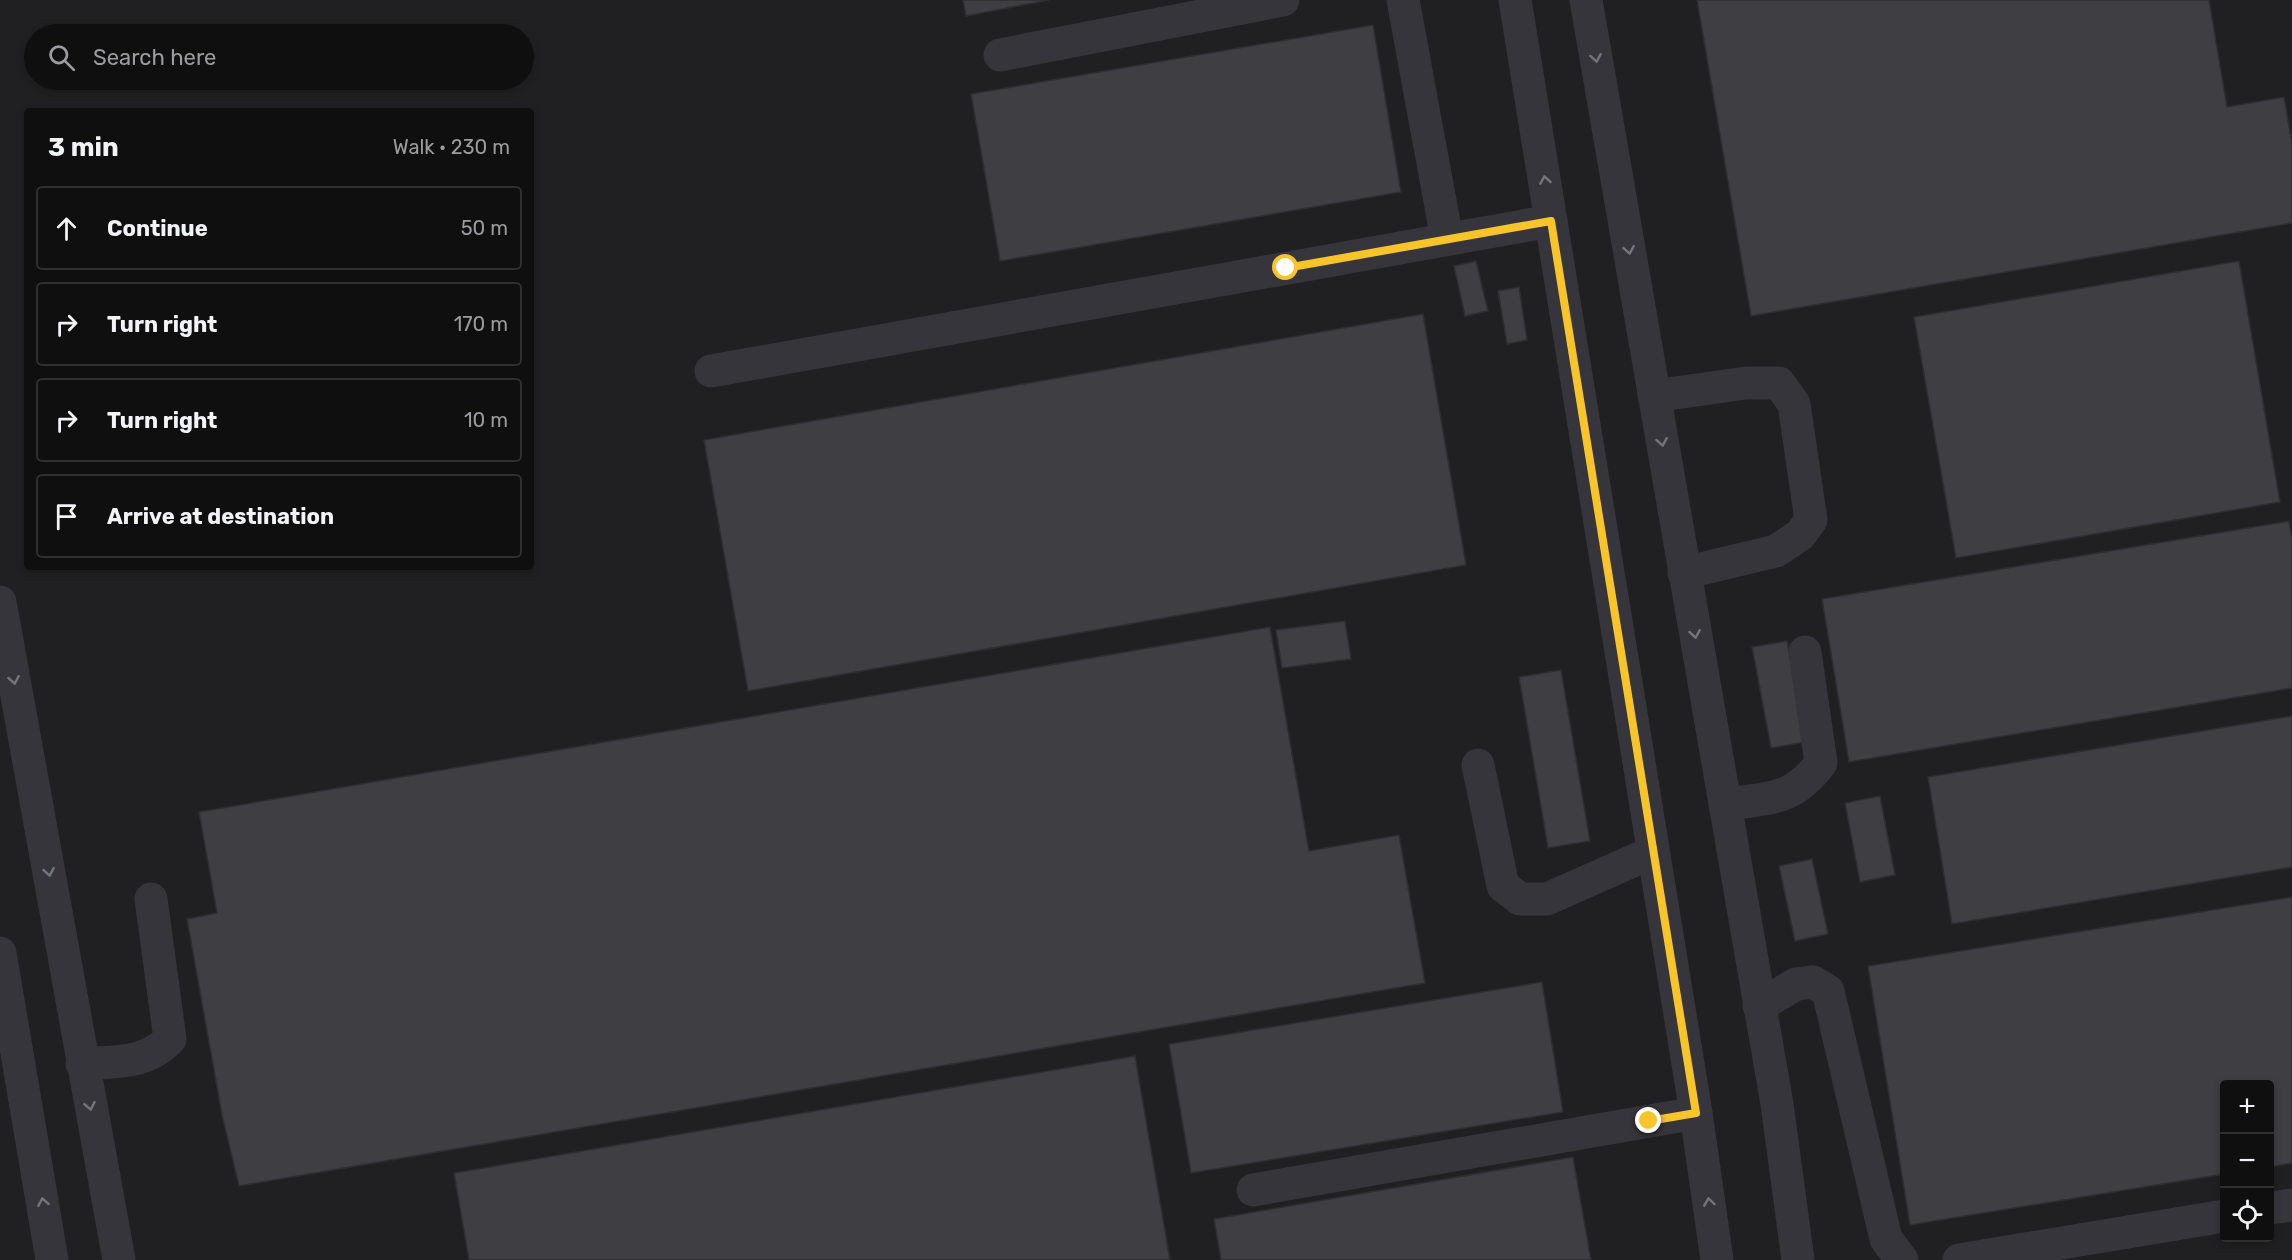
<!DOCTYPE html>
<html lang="en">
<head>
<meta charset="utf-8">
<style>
  :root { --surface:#0f0f10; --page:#1d1d1e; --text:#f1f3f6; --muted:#9b9c9f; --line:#2f2f30 }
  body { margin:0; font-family:Rubik,sans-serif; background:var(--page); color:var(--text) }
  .controls { position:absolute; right:18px; bottom:18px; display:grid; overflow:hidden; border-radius:6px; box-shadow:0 3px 9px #0003 }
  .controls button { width:54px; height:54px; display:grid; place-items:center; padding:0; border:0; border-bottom:2px solid var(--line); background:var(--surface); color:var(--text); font:30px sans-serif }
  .stop { position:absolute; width:18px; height:18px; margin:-14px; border:4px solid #f7c52a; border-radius:50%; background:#fff }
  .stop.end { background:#f7c52a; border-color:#fff; box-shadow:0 2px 6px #0008 }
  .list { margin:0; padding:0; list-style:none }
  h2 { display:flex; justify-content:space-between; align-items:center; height:78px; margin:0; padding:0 24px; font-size:26px }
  h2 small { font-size:20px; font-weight:400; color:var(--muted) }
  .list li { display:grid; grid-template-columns:39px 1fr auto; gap:18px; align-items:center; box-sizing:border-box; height:84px; margin:0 12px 12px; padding:0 12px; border:2px solid var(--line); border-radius:6px }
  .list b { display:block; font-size:22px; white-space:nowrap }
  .list em { font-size:20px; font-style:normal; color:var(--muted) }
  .icon { flex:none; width:33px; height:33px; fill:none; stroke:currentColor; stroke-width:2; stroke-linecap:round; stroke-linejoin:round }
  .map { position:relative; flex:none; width:2292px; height:1260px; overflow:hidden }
  .search { position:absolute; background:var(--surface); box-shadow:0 3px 9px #0003; left:24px; top:24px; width:510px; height:66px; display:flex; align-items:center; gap:15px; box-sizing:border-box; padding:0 21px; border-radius:33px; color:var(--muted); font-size:22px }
  .panel { position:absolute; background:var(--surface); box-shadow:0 3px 9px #0003; left:24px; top:108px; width:510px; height:462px; border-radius:6px }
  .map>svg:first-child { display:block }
</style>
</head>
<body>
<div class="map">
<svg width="2292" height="1260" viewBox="0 0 2292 1260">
  <rect width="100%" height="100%" fill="#141415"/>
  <path fill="#202022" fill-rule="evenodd" d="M0,0h2292v1260h-2292zM34,34h490v46h-490zM27,111h504v456h-504zM2224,1084h46v154h-46z"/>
  <g fill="#3e3e43" stroke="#2e2e32" stroke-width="1.5">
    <polygon points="963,0 1049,0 966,16"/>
    <polygon points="1697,0 2209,0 2227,107 2284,97 2292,143 2292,223 1751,316"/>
    <polygon points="1373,25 1401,192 1000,261 971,94"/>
    <polygon points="1476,261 1488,311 1465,316 1454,266"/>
    <polygon points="2239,261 2280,502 1956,558 1914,317"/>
    <polygon points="1519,287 1527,340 1507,344 1498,291"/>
    <polygon points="1423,314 1466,565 748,691 704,440"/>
    <polygon points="2289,521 2292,541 2292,688 1849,762 1822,599"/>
    <polygon points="1345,621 1351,659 1282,668 1276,630"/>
    <polygon points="1270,627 1309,851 1399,835 1425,983 239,1186 222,1115 187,919 217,913 199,812"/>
    <polygon points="1787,641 1806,742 1771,748 1752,647"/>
    <polygon points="1561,670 1590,841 1548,848 1519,677"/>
    <polygon points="2292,716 2292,867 1952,924 1928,777"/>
    <polygon points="1880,796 1895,875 1860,882 1845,803"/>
    <polygon points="1812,859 1828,934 1795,941 1779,866"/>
    <polygon points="2292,897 2292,1163 2270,1167 2270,1084 2224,1084 2224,1174 1910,1225 1868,966"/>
    <polygon points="1542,982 1563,1112 1191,1173 1169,1044"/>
    <polygon points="1135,1056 1170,1260 469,1260 454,1173"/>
    <polygon points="1573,1157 1591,1260 1221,1260 1214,1219"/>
  </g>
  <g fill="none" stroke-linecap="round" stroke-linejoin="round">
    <g stroke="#35353b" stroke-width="33">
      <polyline points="1403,0 1447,239"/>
      <polyline points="1515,0 1696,1113 1717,1260"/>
      <polyline points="1586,0 1777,1104 1798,1260"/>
      <polyline points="1000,55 1283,0"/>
      <polyline points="711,371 1551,221"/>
      <polyline points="1654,396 1746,383 1779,383 1794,404 1811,520 1800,535 1776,551 1684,573"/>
      <polyline points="0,602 119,1260"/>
      <polyline points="1478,765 1503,886 1520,899 1547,899 1653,852"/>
      <path d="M1725,805c44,-8 67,-3 96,-42l-16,-111"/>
      <polyline points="0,953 52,1260"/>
      <polyline points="1759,1006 1796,984 1813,982 1828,991 1886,1239 1902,1260"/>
      <path d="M82,1064c34,-3 63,1 88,-25l-19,-140"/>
      <polyline points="1253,1190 1696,1113"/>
      <polyline points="2270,1208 2292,1205"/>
      <polyline points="1959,1260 2224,1216"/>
    </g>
  </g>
  <defs><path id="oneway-chevron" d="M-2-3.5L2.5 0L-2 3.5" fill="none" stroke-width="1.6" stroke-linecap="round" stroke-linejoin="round" transform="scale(1.5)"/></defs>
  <g stroke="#73757f">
    <use href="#oneway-chevron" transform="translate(1596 58) rotate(80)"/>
    <use href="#oneway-chevron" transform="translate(1545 180) rotate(-99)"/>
    <use href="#oneway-chevron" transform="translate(1629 250) rotate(80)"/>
    <use href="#oneway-chevron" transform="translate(1662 442) rotate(80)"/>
    <use href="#oneway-chevron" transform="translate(1695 634) rotate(80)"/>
    <use href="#oneway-chevron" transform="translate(14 680) rotate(80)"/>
    <use href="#oneway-chevron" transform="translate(49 872) rotate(80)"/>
    <use href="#oneway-chevron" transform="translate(90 1106) rotate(79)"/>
    <use href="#oneway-chevron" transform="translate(43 1202) rotate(-100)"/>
    <use href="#oneway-chevron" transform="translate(1709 1202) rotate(-98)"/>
  </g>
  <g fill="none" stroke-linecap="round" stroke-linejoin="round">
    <polyline stroke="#f7c52a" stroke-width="8" points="1286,268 1551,221 1696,1113 1649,1121"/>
  </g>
</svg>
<div class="controls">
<button>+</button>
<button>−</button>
<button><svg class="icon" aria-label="locate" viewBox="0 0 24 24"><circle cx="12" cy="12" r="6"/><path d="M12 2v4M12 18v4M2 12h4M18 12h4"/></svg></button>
</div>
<div class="stop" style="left:1286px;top:268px"></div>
<div class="stop end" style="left:1649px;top:1121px"></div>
<div class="search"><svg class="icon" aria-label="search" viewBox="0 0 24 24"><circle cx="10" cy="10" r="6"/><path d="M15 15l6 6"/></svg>Search here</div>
<section class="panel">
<h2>3 min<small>Walk · 230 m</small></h2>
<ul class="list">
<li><svg class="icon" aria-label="ahead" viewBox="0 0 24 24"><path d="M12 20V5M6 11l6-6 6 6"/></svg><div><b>Continue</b></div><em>50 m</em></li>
<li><svg class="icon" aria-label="right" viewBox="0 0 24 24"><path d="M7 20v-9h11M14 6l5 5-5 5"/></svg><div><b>Turn right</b></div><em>170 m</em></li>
<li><svg class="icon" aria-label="right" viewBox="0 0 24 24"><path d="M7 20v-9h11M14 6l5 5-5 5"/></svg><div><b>Turn right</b></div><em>10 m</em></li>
<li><svg class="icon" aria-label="arrive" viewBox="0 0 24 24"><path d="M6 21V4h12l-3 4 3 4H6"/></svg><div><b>Arrive at destination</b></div></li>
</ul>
</section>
</div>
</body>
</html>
